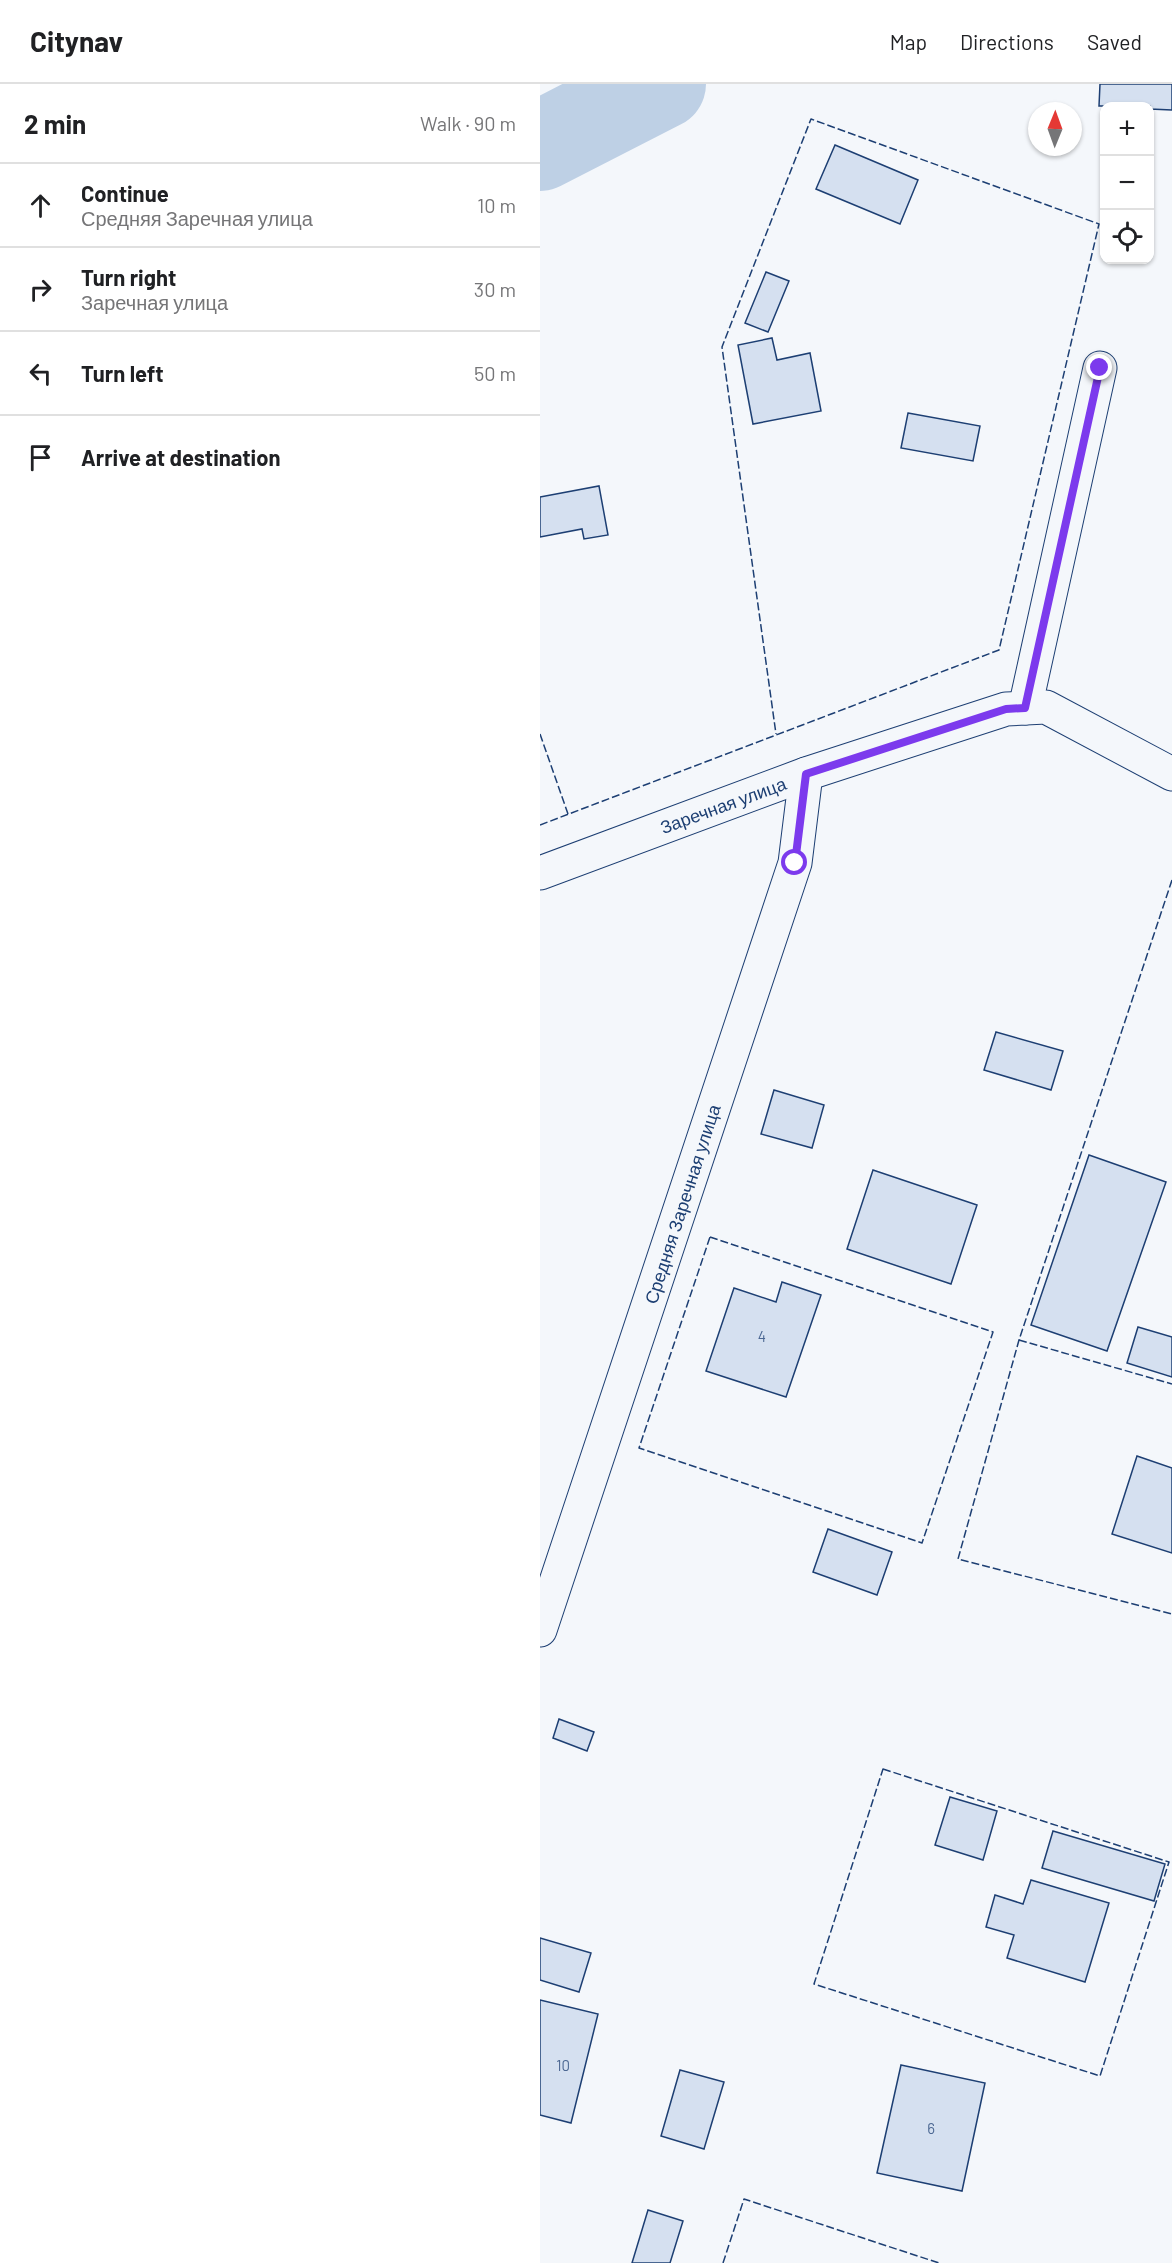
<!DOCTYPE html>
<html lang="en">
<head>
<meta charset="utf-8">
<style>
  :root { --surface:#fff; --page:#f2f2f2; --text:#202124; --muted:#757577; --line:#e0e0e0 }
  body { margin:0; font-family:Barlow,sans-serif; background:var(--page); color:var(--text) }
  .controls { position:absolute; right:18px; top:18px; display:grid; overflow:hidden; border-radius:12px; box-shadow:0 2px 4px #0004 }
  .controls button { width:54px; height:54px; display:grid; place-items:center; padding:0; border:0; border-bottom:2px solid var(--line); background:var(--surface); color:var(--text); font:30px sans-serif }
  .compass { position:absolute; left:488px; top:18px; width:54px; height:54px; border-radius:50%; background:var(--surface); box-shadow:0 2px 4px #0004; rotate:1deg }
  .stop { position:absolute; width:18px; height:18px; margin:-14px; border:4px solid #7c3aed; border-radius:50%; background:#fff }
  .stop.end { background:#7c3aed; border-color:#fff; box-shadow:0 2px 6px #0008 }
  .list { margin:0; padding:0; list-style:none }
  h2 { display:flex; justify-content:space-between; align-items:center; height:78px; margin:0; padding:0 24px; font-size:26px }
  h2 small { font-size:20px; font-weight:400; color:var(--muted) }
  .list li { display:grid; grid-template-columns:39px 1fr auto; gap:18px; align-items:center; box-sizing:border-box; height:84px; padding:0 24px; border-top:2px solid var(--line) }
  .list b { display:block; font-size:22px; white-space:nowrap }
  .list p { margin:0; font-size:20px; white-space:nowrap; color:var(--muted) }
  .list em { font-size:20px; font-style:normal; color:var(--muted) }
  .icon { flex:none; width:33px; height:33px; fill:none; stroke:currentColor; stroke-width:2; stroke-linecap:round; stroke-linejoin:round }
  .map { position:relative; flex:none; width:632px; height:2179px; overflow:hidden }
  header { display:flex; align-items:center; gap:36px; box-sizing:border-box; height:84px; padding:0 30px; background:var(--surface); border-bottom:2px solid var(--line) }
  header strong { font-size:28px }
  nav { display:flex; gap:33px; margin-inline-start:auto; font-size:21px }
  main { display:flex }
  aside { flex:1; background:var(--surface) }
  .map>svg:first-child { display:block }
</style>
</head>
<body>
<header>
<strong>Citynav</strong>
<nav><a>Map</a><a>Directions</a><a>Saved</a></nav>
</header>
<main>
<aside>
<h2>2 min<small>Walk · 90 m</small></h2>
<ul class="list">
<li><svg class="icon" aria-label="ahead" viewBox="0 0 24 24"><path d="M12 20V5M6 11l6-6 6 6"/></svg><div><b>Continue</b><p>Средняя Заречная улица</p></div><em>10 m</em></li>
<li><svg class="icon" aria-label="right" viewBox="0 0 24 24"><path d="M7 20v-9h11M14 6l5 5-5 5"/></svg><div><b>Turn right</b><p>Заречная улица</p></div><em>30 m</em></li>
<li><svg class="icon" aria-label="left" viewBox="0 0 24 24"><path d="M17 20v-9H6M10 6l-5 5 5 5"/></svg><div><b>Turn left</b></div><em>50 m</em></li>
<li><svg class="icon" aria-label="arrive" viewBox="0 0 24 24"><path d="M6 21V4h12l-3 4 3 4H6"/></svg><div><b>Arrive at destination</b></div></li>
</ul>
</aside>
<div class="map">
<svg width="632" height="2179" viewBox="0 0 632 2179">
  <rect width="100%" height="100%" fill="#f4f7fb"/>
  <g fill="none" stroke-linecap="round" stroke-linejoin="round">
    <polyline stroke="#bed0e5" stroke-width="90" points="0,62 121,0"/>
  </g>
  <g fill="#d5e0f0" stroke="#1d3f73" stroke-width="1.5">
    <polygon points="560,0 632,0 632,26 610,25 610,22 559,22"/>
    <polygon points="295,61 378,96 360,140 276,105"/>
    <polygon points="226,188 249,197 228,248 205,239"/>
    <polygon points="232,254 237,276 270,269 281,327 213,340 198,261"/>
    <polygon points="368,329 440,342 433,377 361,364"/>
    <polygon points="59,402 68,451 44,455 42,445 0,453 0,413"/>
    <polygon points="456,948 523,967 511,1006 444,986"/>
    <polygon points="234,1006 284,1021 272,1064 221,1050"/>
    <polygon points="549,1071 626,1098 567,1267 491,1241"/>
    <polygon points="333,1086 437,1121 411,1200 307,1165"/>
    <polygon points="242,1198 281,1211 246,1313 166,1287 194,1204 236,1218"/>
    <polygon points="598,1243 632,1253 632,1293 587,1279"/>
    <polygon points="597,1372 632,1384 632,1469 572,1450"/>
    <polygon points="288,1445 352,1468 337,1511 273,1488"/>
    <polygon points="19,1635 54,1648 47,1667 13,1654"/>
    <polygon points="410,1713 457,1727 443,1776 395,1761"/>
    <polygon points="513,1747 625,1780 614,1817 502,1784"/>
    <polygon points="491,1796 569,1819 545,1898 467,1874 474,1851 446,1843 455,1811 483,1820"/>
    <polygon points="0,1854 51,1869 39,1908 0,1896"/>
    <polygon points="0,1916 58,1930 31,2039 0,2031"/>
    <polygon points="361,1981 445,1999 422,2107 337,2089"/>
    <polygon points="140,1986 184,1998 164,2065 121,2052"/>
    <polygon points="108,2126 143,2137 130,2179 92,2179"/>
  </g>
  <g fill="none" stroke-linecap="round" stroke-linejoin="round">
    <defs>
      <g id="minor">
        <polyline points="485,624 560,284"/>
        <polyline points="0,789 266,690 466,625 506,623 632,690"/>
        <polyline points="0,1546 255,779 266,690"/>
      </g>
    </defs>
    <use href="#minor" stroke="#1d3f73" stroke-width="35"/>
    <use href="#minor" stroke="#f4f7fb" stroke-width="33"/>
    <g stroke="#1d3f73" stroke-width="1.5" stroke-dasharray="8 3" stroke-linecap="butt">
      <polyline points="0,650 28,730"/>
      <polyline points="0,741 459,566 559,140 271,35 182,263 236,650"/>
      <polyline points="632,796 479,1256 418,1475 632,1530"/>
      <polygon points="170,1153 453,1248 382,1459 99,1364"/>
      <polyline points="479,1256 632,1300"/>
      <polygon points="343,1685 629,1778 560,1992 274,1900"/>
      <polyline points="183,2179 204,2115 399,2179"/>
    </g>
  </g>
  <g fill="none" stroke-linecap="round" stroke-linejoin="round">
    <polyline stroke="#7c3aed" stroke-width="8" points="255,779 266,690 466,625 485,624 560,284"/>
  </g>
  <g text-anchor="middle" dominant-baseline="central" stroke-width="4.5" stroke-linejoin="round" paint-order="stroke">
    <g font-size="15" fill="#4b6792">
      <text x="222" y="1252">4</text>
      <text x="23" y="1981">10</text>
      <text x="391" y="2044">6</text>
    </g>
    <g font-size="18" fill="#1d3f73" stroke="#f4f7fb">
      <text transform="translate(183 721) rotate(-20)">Заречная улица</text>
      <text transform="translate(142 1120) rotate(-72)">Средняя Заречная улица</text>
    </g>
  </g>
</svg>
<div class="controls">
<button>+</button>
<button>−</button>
<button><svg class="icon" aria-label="locate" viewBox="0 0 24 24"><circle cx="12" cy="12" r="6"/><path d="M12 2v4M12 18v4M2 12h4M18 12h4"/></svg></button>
</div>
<svg class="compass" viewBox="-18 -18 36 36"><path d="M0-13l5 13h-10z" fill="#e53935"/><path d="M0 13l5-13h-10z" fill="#757577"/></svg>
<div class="stop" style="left:255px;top:779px"></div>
<div class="stop end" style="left:560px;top:284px"></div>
</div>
</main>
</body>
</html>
